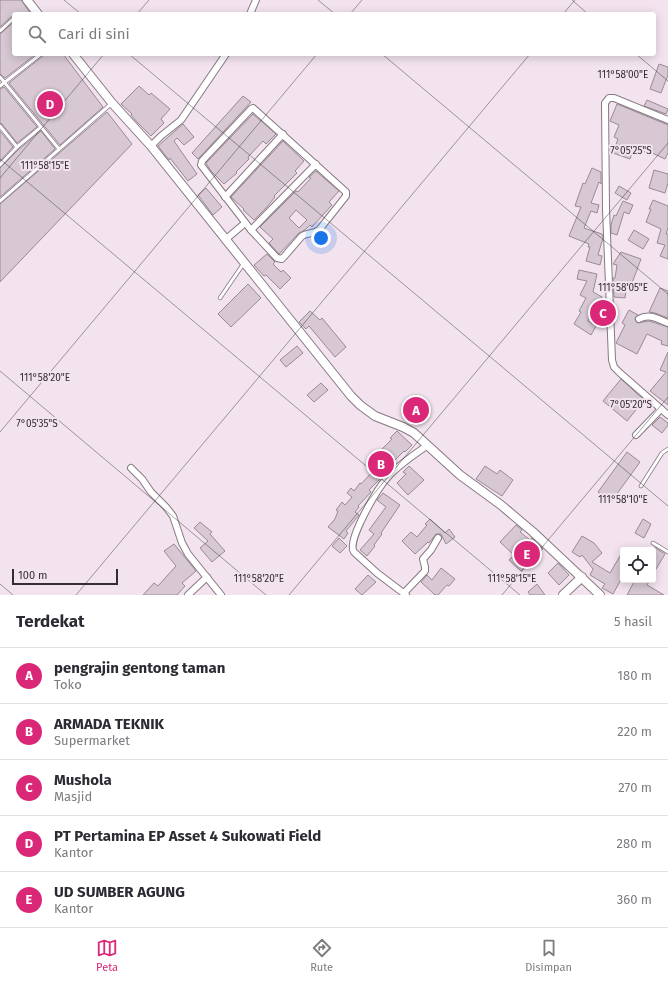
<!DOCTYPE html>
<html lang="id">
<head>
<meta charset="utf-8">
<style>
  :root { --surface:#fff; --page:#f2f2f3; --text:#2b2b33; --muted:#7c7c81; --line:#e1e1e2; --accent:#db2777 }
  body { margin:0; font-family:"Fira Sans",sans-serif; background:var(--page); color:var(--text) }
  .controls { position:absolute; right:12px; bottom:12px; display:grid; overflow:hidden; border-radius:4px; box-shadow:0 2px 10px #0003 }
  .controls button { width:36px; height:36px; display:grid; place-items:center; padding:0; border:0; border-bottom:1px solid var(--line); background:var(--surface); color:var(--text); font:20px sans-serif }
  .scale { position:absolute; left:12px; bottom:10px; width:106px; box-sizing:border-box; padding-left:4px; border:2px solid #342e33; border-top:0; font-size:11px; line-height:14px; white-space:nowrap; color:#342e33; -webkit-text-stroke:3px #f3e3ef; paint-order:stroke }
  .you { position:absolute; left:321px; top:238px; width:14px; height:14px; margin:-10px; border:3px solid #fff; border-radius:50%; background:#1a73e8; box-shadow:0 0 0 6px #1a73e833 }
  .badge { display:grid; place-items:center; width:26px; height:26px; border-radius:50%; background:var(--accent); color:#fff; font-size:13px; font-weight:700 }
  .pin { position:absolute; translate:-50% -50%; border:2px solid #fff; box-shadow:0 1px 4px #0006 }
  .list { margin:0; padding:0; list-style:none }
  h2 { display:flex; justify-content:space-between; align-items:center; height:52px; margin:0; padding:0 16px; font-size:17px }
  h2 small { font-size:13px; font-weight:400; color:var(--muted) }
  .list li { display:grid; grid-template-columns:26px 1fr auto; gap:12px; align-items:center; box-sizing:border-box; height:56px; padding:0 16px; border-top:1px solid var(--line) }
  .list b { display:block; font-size:15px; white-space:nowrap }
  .list p { margin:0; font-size:13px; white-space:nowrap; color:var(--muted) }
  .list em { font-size:13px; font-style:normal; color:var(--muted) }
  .icon { flex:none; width:22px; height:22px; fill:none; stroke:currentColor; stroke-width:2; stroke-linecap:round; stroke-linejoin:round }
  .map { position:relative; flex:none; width:668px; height:595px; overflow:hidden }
  .search { position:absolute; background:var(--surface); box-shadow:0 2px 10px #0003; left:12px; right:12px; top:12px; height:44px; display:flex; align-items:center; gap:10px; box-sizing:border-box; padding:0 14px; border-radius:4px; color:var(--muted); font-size:15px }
  .sheet { height:332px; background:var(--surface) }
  nav { display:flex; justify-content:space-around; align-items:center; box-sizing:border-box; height:56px; border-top:1px solid var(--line); background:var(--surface); font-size:11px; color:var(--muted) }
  nav a { display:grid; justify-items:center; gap:2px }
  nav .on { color:var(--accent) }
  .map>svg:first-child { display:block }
</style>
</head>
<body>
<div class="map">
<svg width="668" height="595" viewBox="0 0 668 595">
  <rect width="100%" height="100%" fill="#f3e3ef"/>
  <g fill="#d7c8d3" stroke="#998a95" fill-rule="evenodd">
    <polygon points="0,0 21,0 31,14 14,14 0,27"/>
    <polygon points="14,22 14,54 36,54 5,78 0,74 0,34"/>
    <polygon points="44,54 63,54 103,107 60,145 9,83 43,56"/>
    <polygon points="659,64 668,67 668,75 661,93 650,89"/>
    <polygon points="139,86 149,95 151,93 170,109 161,119 164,123 151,136 137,122 131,115 132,114 121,104"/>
    <polygon points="4,87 37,127 17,143 2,124 0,123 0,89"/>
    <polygon points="243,96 251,102 198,159 192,153"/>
    <polygon points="647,100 668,109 666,114 644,106"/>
    <polygon points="617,104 668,125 668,153 665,159 650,152 650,154 634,148 630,159 613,153 618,139 614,137 619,125 610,121"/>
    <polygon points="107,112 132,144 0,282 0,204"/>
    <polygon points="253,114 276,134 266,144 263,141 248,157 249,159 236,172 237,173 224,184 211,171 206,163"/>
    <polygon points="183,124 194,137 184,145 177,138 174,141 197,174 188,181 170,158 169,160 158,146"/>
    <polygon points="0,131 13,147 0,161"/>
    <polygon points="41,131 55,149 0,197 0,168 19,149"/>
    <polygon points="283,141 304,161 295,171 297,173 274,196 275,197 266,208 254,220 243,210 244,209 231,197"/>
    <polygon points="592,168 601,172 601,184 599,182 591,203 599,205 597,213 591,211 584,228 602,234 603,238 598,255 602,256 600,265 586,261 590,247 588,247 589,244 569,236 581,207 575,206 577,200 583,183 585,184"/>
    <polygon points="654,170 668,174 668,183 665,193 649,188"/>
    <path d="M316,171l23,20 -10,11 3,3 -20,22 -2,-2 -5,5 -6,3 -20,21 -10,-11 4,-4 -13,-12 36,-36 2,1 13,-14 -2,-1zM296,210l11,10 -8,8 -10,-10z"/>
    <polygon points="619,186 631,193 627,200 615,193"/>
    <polygon points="206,188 222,207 213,215 198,195"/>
    <polygon points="653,200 668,206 668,228 666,234 668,234 668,259 660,256 665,245 657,243 661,229 646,222 651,209 649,209"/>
    <polygon points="623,201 633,205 629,214 624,212 617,235 611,233 611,225 614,215 616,216"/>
    <polygon points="634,230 649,239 643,249 628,240"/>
    <polygon points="621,252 641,259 632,283 627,281 625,298 614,297 613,278 615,278 617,265 613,264"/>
    <polygon points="267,254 275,262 273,264 281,272 283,270 291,278 280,289 266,275 264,276 254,265"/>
    <polygon points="579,270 597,274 593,292 602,297 598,305 606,311 606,319 593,312 588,321 596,326 591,335 574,324 581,312 579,311 586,298 580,295 587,281 577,279"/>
    <polygon points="248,284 261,298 231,327 218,314"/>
    <polygon points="660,288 668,291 668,318 655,313 649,312"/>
    <polygon points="629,310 638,315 635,318 637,323 649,321 668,327 668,346 661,344 662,341 647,334 637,354 616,343 625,325 622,323"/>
    <polygon points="310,311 320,320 322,318 346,347 335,357 309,326 306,329 299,322"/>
    <polygon points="297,346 303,353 286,367 280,360"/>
    <polygon points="668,352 668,405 650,391 666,372 660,370"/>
    <polygon points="621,379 644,400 627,421 603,401"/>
    <polygon points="321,383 328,390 314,402 307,395"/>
    <polygon points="416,400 424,405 416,420 407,415"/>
    <polygon points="660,417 668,423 668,425 662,433 652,425"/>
    <polygon points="397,431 412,445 405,452 404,451 380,475 382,477 369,490 371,492 358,506 359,507 355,512 359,515 346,531 348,533 344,539 328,527 335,519 338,511 336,510 342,502 345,505 352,497 347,493 351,488 354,491 360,483 361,484 377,467 372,462 382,452 380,451 392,439 390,438"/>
    <polygon points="627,452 640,462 611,502 598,492"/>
    <polygon points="409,466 424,480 408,495 397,483 406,474 403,472"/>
    <polygon points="485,466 497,474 500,470 513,480 502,496 476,479"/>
    <polygon points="383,493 400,505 381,533 382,534 374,545 375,546 367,556 360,550 374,534 369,530 386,507 377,500"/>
    <polygon points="430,519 445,533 449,529 455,537 446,544 441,534 436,534 429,543 428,542 415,554 402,541 411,532 417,537 427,525 425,524"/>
    <polygon points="643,519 651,524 644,538 635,533"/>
    <polygon points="200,522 212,532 210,534 225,551 212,562 200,548 208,541 194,528"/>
    <polygon points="516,525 522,530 520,532 530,540 532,538 543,549 521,571 509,560 514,555 500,542"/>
    <polygon points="582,536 594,543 602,553 592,562 610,573 623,551 623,576 613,594 602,588 605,584 590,575 593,569 582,555 580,557 572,552"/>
    <polygon points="339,538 347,546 340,553 332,546"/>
    <polygon points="174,544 196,571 182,583 185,586 177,595 143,595 154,583 158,586 176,566 164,551"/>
    <polygon points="654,547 665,554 653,574 653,549"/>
    <polygon points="558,563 569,575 559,585 548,573"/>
    <polygon points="441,568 455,579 449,586 447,585 438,595 435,595 421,582 427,575 432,580"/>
    <polygon points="368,575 376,582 362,595 355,589"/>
    <polygon points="635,580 650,580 647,585 664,595 627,595"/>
    <polygon points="537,584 545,595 530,595 528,592"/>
  </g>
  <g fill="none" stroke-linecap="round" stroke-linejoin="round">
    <defs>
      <g id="service">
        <polyline points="0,31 14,18"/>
        <polyline points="0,77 59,149"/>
        <polyline points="0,86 41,54"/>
        <polyline points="0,126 17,147"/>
        <polyline points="0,165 17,147 41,127"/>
        <polyline points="0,201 112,103"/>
        <polyline points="220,298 244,263"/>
        <polyline points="641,486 662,453 668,449"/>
        <polyline points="653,543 668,552"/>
      </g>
      <g id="minor">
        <polyline points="250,14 256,0"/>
        <path d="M253,108l93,84v4l-27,34c-8,5 -11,2 -17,6l-20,23 -5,-1 -26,-28 -50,-65 1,-4 49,-52z"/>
        <polyline points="668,120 614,98 609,98 605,103 606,209 612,360 614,367 620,373 668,415"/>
        <polyline points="151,146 161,136 181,120 226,54"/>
        <polyline points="225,197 283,134"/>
        <polyline points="251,230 316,164"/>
        <polyline points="225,240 245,223"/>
        <path d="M639,319c10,-6 19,0 29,4"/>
        <polyline points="636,435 661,409"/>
        <polyline points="131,468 142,479 151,492 166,507 173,516 182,543 188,554 221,595"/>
        <polyline points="404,593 425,571 425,567 423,559 431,550 438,538"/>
        <polyline points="188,595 207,577"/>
        <path d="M406,595l-29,-22 -23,-21c-8,-11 24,-64 33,-74 11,-13 27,-23 41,-33"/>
      </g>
      <g id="tertiary">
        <polyline points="27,0 38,14"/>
        <polyline points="73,54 112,103 151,146 351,396 360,405 375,416 403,427 414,433 460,475 501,505 533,532 600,595"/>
        <polyline points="563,595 582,577"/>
      </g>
    </defs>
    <use href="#service" stroke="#877983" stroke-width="4.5"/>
    <use href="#minor" stroke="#877983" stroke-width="8"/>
    <use href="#tertiary" stroke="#877983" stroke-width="10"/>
    <use href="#service" stroke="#fff" stroke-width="3"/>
    <use href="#minor" stroke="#fff" stroke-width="6"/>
    <use href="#tertiary" stroke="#fff" stroke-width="8"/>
  </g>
  <path fill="none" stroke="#342e33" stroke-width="1" stroke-opacity="0.45" d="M64,0l17,14M318,0l17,14M572,0l16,14M137,14l12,-14M350,14l12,-14M563,14l12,-14M129,54l539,452M382,54l286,240M636,54l32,27M0,159l520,436M0,178l104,-124M0,371l266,224M0,432l317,-378M0,584l13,11M76,595l454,-541M289,595l379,-452M502,595l166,-198"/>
  <g font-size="10" text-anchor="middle" fill="#342e33" stroke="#f3e3ef" stroke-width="4" stroke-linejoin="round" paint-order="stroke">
    <text x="623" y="78">111°58'00"E</text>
    <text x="631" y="154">7°05'25"S</text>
    <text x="45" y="169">111°58'15"E</text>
    <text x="623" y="291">111°58'05"E</text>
    <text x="45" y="381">111°58'20"E</text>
    <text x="631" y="408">7°05'20"S</text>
    <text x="37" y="427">7°05'35"S</text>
    <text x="623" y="503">111°58'10"E</text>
    <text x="259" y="582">111°58'20"E</text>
    <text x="512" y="582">111°58'15"E</text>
  </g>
</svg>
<div class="controls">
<button><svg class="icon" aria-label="locate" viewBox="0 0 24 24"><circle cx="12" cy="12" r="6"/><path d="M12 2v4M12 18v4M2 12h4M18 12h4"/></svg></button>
</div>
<div class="scale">100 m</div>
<div class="you"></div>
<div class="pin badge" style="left:416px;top:410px">A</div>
<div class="pin badge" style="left:381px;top:464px">B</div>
<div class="pin badge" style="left:603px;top:313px">C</div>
<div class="pin badge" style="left:50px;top:104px">D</div>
<div class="pin badge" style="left:527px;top:554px">E</div>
<div class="search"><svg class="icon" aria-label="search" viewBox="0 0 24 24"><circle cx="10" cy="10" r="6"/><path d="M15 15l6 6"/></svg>Cari di sini</div>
</div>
<section class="sheet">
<h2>Terdekat<small>5 hasil</small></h2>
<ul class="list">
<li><span class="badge">A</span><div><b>pengrajin gentong taman</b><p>Toko</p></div><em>180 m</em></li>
<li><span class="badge">B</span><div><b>ARMADA TEKNIK</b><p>Supermarket</p></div><em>220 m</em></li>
<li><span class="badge">C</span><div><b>Mushola</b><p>Masjid</p></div><em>270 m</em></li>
<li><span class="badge">D</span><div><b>PT Pertamina EP Asset 4 Sukowati Field</b><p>Kantor</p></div><em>280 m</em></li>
<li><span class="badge">E</span><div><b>UD SUMBER AGUNG</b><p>Kantor</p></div><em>360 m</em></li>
</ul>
</section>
<nav>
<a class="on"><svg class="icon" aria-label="map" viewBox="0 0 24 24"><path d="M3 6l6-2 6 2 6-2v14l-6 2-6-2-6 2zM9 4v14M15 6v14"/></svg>Peta</a>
<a><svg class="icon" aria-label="directions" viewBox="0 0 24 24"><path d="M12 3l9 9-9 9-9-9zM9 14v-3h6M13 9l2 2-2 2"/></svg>Rute</a>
<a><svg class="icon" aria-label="saved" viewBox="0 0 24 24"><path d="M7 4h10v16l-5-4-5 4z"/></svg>Disimpan</a>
</nav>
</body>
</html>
